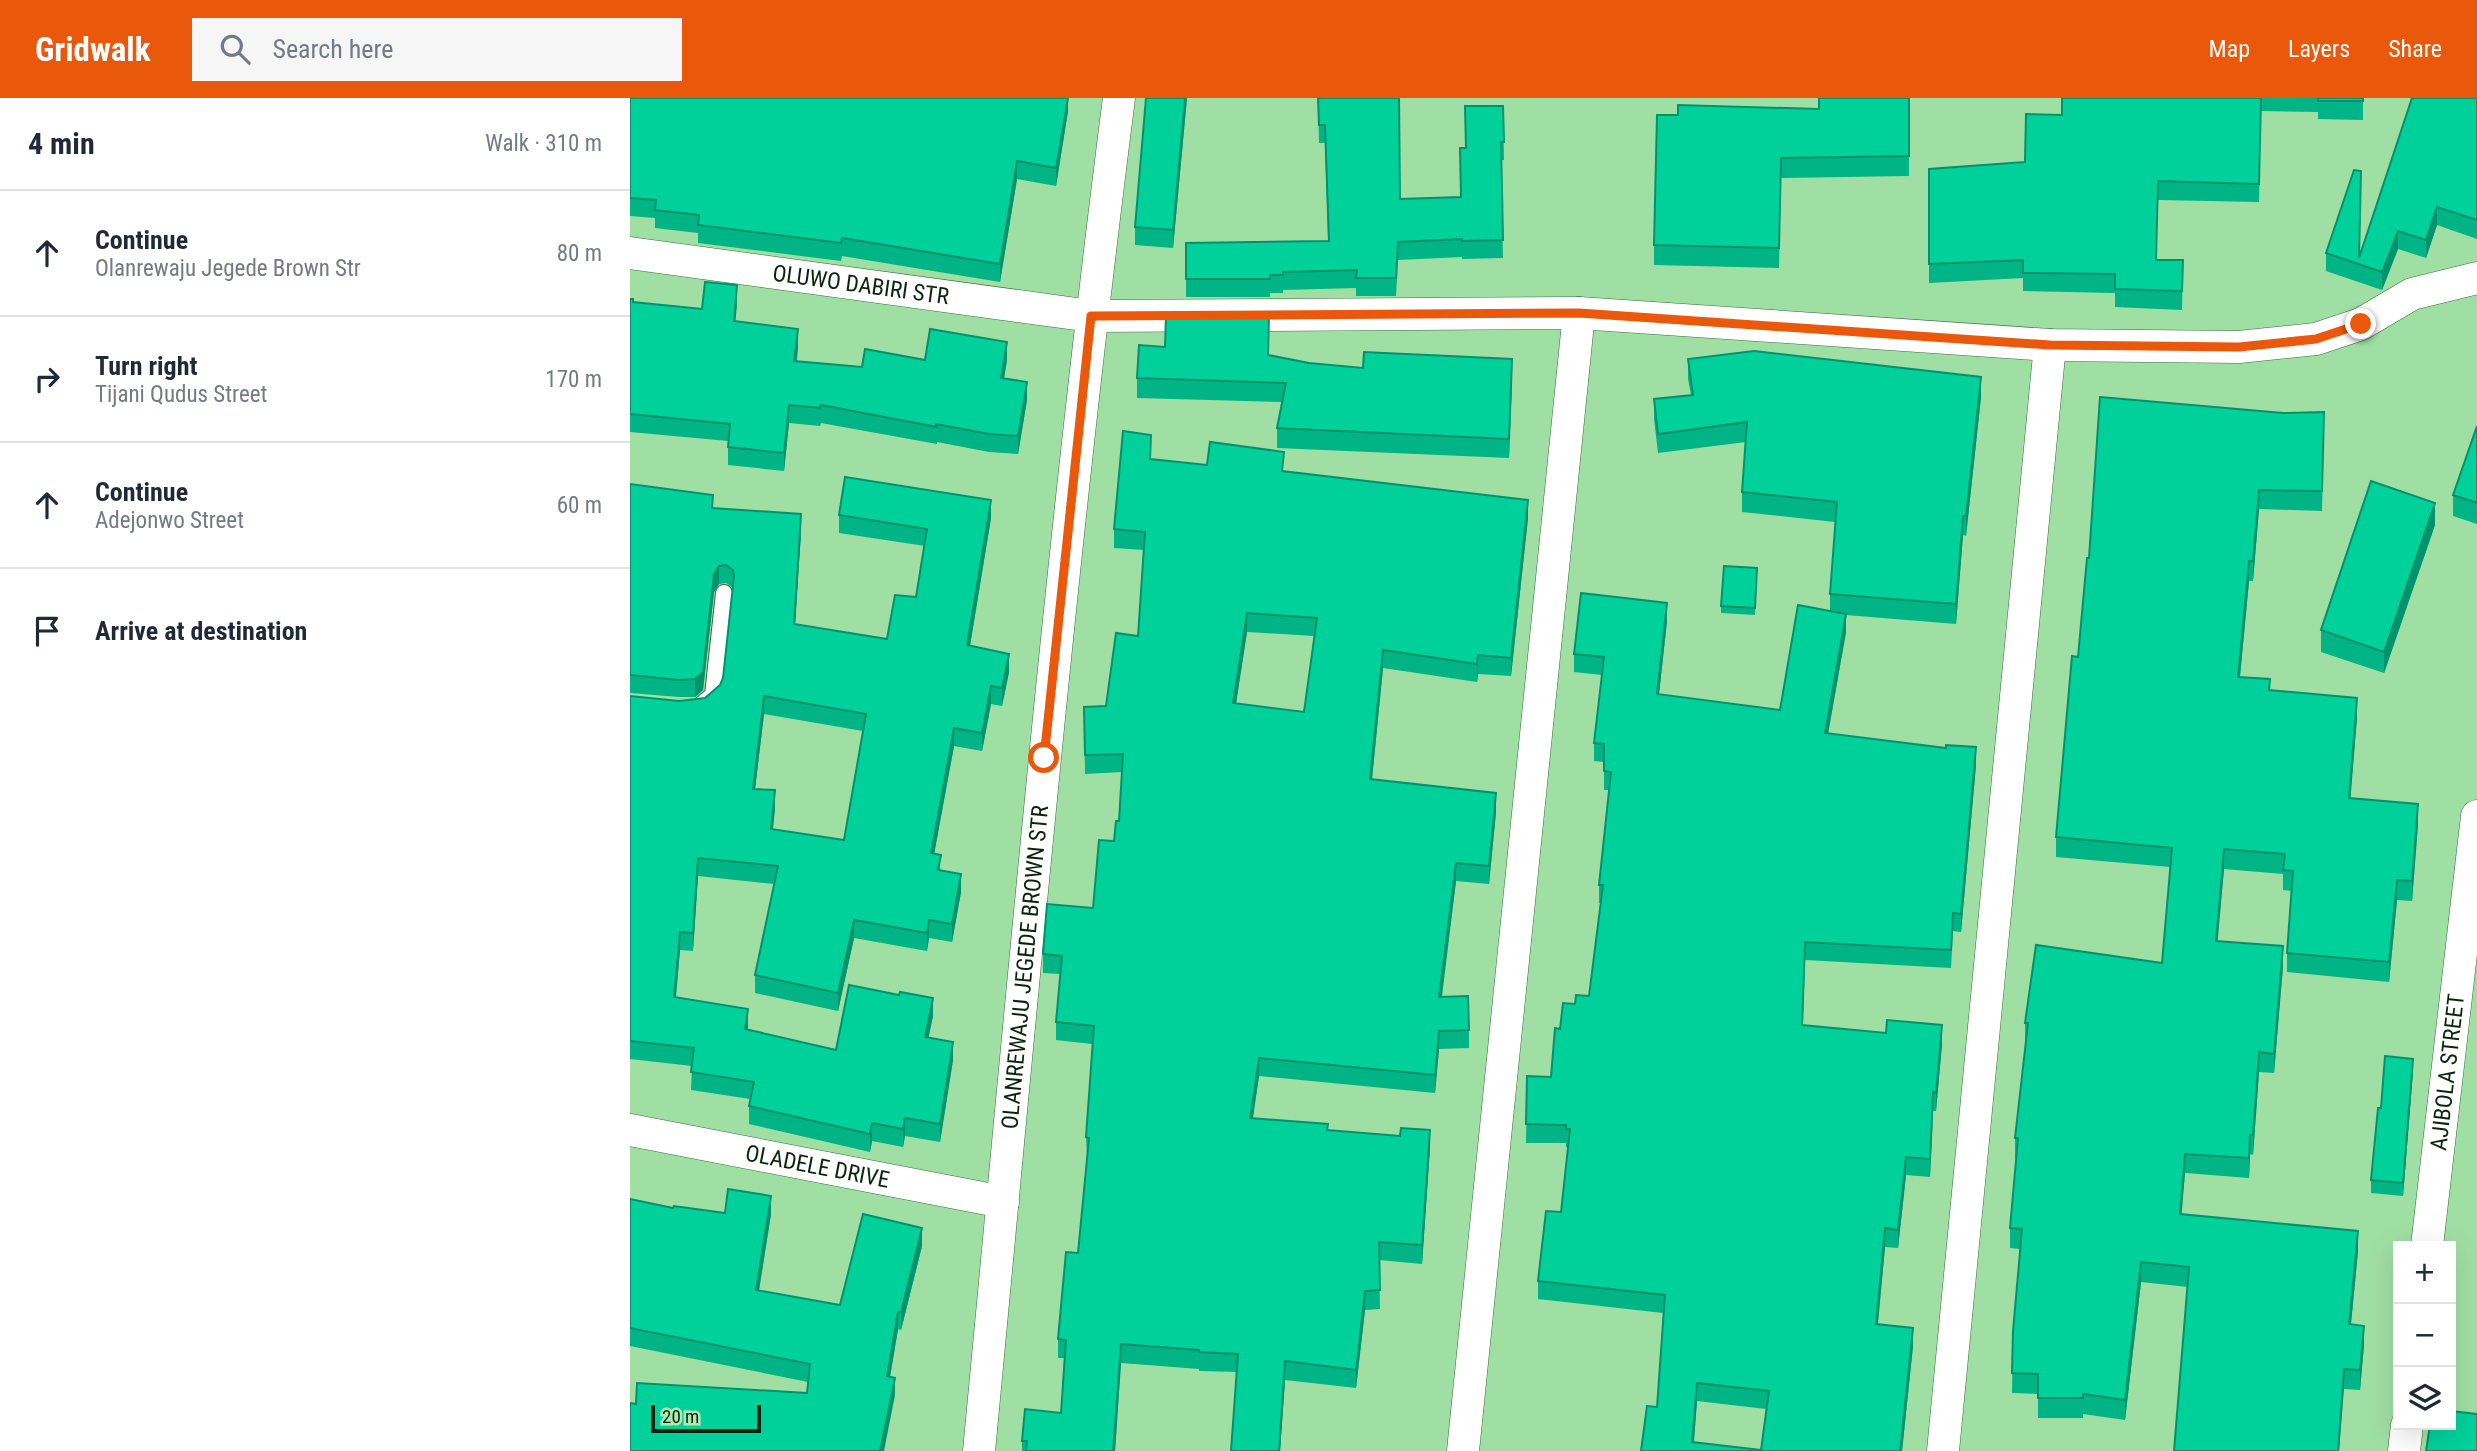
<!DOCTYPE html>
<html lang="en">
<head>
<meta charset="utf-8">
<style>
  :root { --surface:#fff; --page:#f6f6f7; --text:#1f2937; --muted:#747a83; --line:#e0e1e3; --accent:#ea580c }
  body { margin:0; font-family:"Roboto Condensed",sans-serif; background:var(--page); color:var(--text) }
  .controls { position:absolute; right:21px; bottom:21px; display:grid; overflow:hidden; border-radius:0px; box-shadow:0 7px 28px #0002 }
  .controls button { width:63px; height:63px; display:grid; place-items:center; padding:0; border:0; border-bottom:2px solid var(--line); background:var(--surface); color:var(--text); font:35px sans-serif }
  .scale { position:absolute; left:21px; bottom:18px; width:110px; box-sizing:border-box; padding-left:7px; border:4px solid #0b240e; border-top:0; font-size:19px; line-height:24px; white-space:nowrap; color:#0b240e; -webkit-text-stroke:5px #adecb1; paint-order:stroke }
  .stop { position:absolute; width:21px; height:21px; margin:-16px; border:5px solid #ea580c; border-radius:50%; background:#fff }
  .stop.end { background:#ea580c; border-color:#fff; box-shadow:0 2px 7px #0008 }
  .list { margin:0; padding:0; list-style:none }
  h2 { display:flex; justify-content:space-between; align-items:center; height:91px; margin:0; padding:0 28px; font-size:30px }
  h2 small { font-size:23px; font-weight:400; color:var(--muted) }
  .list li { display:grid; grid-template-columns:46px 1fr auto; gap:21px; align-items:center; box-sizing:border-box; height:126px; padding:0 28px; border-top:2px solid var(--line) }
  .list b { display:block; font-size:26px; white-space:nowrap }
  .list p { margin:0; font-size:23px; white-space:nowrap; color:var(--muted) }
  .list em { font-size:23px; font-style:normal; color:var(--muted) }
  .icon { flex:none; width:38px; height:38px; fill:none; stroke:currentColor; stroke-width:2; stroke-linecap:round; stroke-linejoin:round }
  .map { position:relative; flex:none; width:1847px; height:1353px; overflow:hidden }
  header { display:flex; align-items:center; gap:42px; box-sizing:border-box; height:98px; padding:0 35px; background:var(--accent); color:#fff }
  header strong { font-size:33px }
  nav { display:flex; gap:38px; margin-inline-start:auto; font-size:24px }
  .search { width:490px; height:63px; background:var(--page); display:flex; align-items:center; gap:18px; box-sizing:border-box; padding:0 24px; border-radius:0px; color:var(--muted); font-size:26px }
  main { display:flex }
  aside { flex:1; background:var(--surface) }
  .map>svg:first-child { display:block }
</style>
</head>
<body>
<header>
<strong>Gridwalk</strong>
<div class="search"><svg class="icon" aria-label="search" viewBox="0 0 24 24"><circle cx="10" cy="10" r="6"/><path d="M15 15l6 6"/></svg>Search here</div>
<nav><a>Map</a><a>Layers</a><a>Share</a></nav>
</header>
<main>
<aside>
<h2>4 min<small>Walk · 310 m</small></h2>
<ul class="list">
<li><svg class="icon" aria-label="ahead" viewBox="0 0 24 24"><path d="M12 20V5M6 11l6-6 6 6"/></svg><div><b>Continue</b><p>Olanrewaju Jegede Brown Str</p></div><em>80 m</em></li>
<li><svg class="icon" aria-label="right" viewBox="0 0 24 24"><path d="M7 20v-9h11M14 6l5 5-5 5"/></svg><div><b>Turn right</b><p>Tijani Qudus Street</p></div><em>170 m</em></li>
<li><svg class="icon" aria-label="ahead" viewBox="0 0 24 24"><path d="M12 20V5M6 11l6-6 6 6"/></svg><div><b>Continue</b><p>Adejonwo Street</p></div><em>60 m</em></li>
<li><svg class="icon" aria-label="arrive" viewBox="0 0 24 24"><path d="M6 21V4h12l-3 4 3 4H6"/></svg><div><b>Arrive at destination</b></div></li>
</ul>
</aside>
<div class="map">
<svg width="1847" height="1353" viewBox="0 0 1847 1353">
  <rect width="100%" height="100%" fill="#a0dfa4"/>
  <g fill="none" stroke-linecap="round" stroke-linejoin="round">
    <defs>
      <polyline id="service" points="71,607 83,597 94,495"/>
      <g id="minor">
        <path id="s1" d="M0,155l461,63 488,-3 471,32 189,2 77,-8 45,-15 51,-30 65,-16"/>
        <path id="s2" d="M0,1032l373,72"/>
        <path id="s3" d="M1797,1148l50,-430"/>
        <path id="s4" d="M349,1353c43,-451 82,-903 140,-1353"/>
        <polyline points="833,1353 949,215"/>
        <polyline points="1313,1353 1420,247"/>
        <polyline points="1774,1353 1777,1327"/>
      </g>
    </defs>
    <use href="#service" stroke="#326e39" stroke-width="18"/>
    <use href="#minor" stroke="#326e39" stroke-width="33"/>
    <use href="#service" stroke="#fff" stroke-width="16"/>
    <use href="#minor" stroke="#fff" stroke-width="32"/>
  </g>
  <g fill="#00b485" fill-rule="evenodd">
    <polygon points="0,0 438,0 438,13 426,88 387,81 370,184 212,158 211,163 68,145 68,135 25,130 25,120 0,118"/>
    <polygon points="557,0 543,150 505,147 505,129"/>
    <polygon points="688,0 770,101 831,99 836,50 873,8 874,62 871,62 873,160 832,161 832,159 768,162 766,198 726,198 726,190 653,192 653,195 640,195 640,199 556,199 556,145 698,143 695,45 689,45"/>
    <polygon points="1279,0 1279,78 1151,80 1149,170 1024,167 1024,147 1048,17 1189,11"/>
    <polygon points="1432,0 1733,0 1733,22 1688,21 1688,14 1631,13 1629,104 1528,102 1526,162 1553,162 1552,212 1485,209 1485,195 1393,193 1393,180 1299,185 1299,71 1395,64 1432,17"/>
    <polygon points="1847,0 1847,141 1807,127 1796,160 1768,151 1752,192 1696,173 1696,155 1730,159"/>
    <polygon points="0,201 3,204 72,211 107,205 105,224 168,249 167,263 232,269 295,262 377,262 374,280 397,302 388,356 359,354 307,344 307,346 191,325 190,328 159,325 154,373 98,367 98,343 0,334"/>
    <polygon points="639,257 679,265 733,270 882,281 879,360 647,350 647,330 652,304 507,300 507,280"/>
    <path d="M1058,261l293,38 -15,139 -3,-1 -7,89 -110,-9v17l-18,101 148,32 -15,167 -8,-1 -2,37 -146,-8 -2,65 139,19 -6,67h-3l-3,66 -24,-2 -8,73 -13,-1 -7,77 35,22 -11,105h-261l16,-44 6,-94 -125,-14v-18l23,-69 7,-64 -2,-1v-4h-40l1,-67 24,1 9,-48 15,-25 14,-8 12,-93h-2v-18l10,-95h-5v-28l-10,-1v-18l8,-68 -28,-3v-18l93,-33 -8,73 121,16 50,-99v-17l5,-72 -93,-10v-20l4,-50 -88,11 -4,-34v-20l37,-4 -3,-16zM1067,1303l69,8 -5,41 -67,-8z"/>
    <polygon points="1847,328 1847,426 1823,418 1823,397"/>
    <polygon points="1694,334 1692,413 1629,411 1623,483 1619,483 1610,579 1640,592 1727,619 1720,700 1788,726 1782,803 1767,802 1759,884 1657,874 1657,855 1662,793 1653,792 1653,776 1594,771 1587,843 1653,868 1644,975 1629,974 1623,1057 1620,1056 1619,1080 1555,1075 1551,1116 1728,1153 1721,1226 1734,1247 1730,1292 1714,1291 1558,1189 1511,1184 1495,1322 1453,1316 1453,1320 1408,1320 1408,1296 1382,1295 1383,1233 1390,1151 1380,1150 1380,1130 1386,1060 1385,1060 1385,1040 1396,945 1395,945 1395,925 1532,865 1540,769 1426,759 1426,739 1448,559 1459,460"/>
    <path d="M521,361l56,6 77,6 244,47 -17,158 -33,-2 -1,8 -94,-14 -11,112 124,32 -7,72 -33,-3 -14,116 27,33v18l-30,1 -4,44 -176,-17 -6,42 177,30 -8,116 -43,-4 1,49 -15,1 -9,78 -71,-8 -5,71h-49l6,-79 -38,-1v-2l-78,-6 -6,88h-93v-10l39,-28 3,-55h-6v-19l20,-86 9,-97 -1,-19 6,-93 -36,-4v-18l4,-48 -17,-1v-19l50,-46 21,-67 5,-20 3,-49 -37,2 -1,-67 22,-1 32,-70 6,-86 -30,-2v-19zM617,534l67,4 -10,76 -68,-8z"/>
    <path d="M0,386l171,48 -6,92 92,15 29,-42 9,-51 -86,-13v-18l152,3 -21,128 39,26 -7,34 -11,-2 -9,47 -28,-5 -20,108 7,16 20,22 -9,50 -23,-4 -2,13 -73,-13 -16,73 -83,-18v-18l19,-91 -76,-8 -5,75 -13,-1 -4,48 72,29 -1,3 89,20 97,-34 -5,22 25,22 -13,82 -35,-6 -2,11 -31,-6 -2,11 -121,-28v-18l1,-7 -59,-9 1,-24 -62,-7v-363l49,5 26,-3 15,-13 3,-7 10,-90 -7,-5 -7,1 -5,8 -11,98 -8,7h-16l-49,-4zM134,616l99,17 -19,109 -71,-11 2,-21 -20,-19z"/>
    <polygon points="1805,427 1754,575 1691,554 1691,532"/>
    <polygon points="1127,470 1125,517 1091,515 1091,508"/>
    <polygon points="1783,973 1773,1098 1741,1095 1741,1082 1751,1010"/>
    <polygon points="0,1101 43,1110 95,1115 141,1116 129,1193 210,1207 292,1148 271,1232 268,1231 260,1279 265,1297 6,1306 177,1295 178,1284 0,1248"/>
  </g>
  <g fill="#00926c">
    <polygon points="438,0 438,13 426,88 426,70"/>
    <polygon points="555,0 557,0 543,150 543,132"/>
    <polygon points="387,63 387,81 370,184 370,166"/>
    <polygon points="1807,109 1807,127 1796,160 1796,142"/>
    <polygon points="1768,133 1768,151 1752,192 1752,174"/>
    <polygon points="107,187 107,205 104,241 104,223"/>
    <polygon points="168,231 168,249 164,281 164,263"/>
    <polygon points="377,244 377,262 371,298 371,280"/>
    <polygon points="882,261 882,281 879,360 879,341"/>
    <polygon points="1351,279 1351,299 1336,438 1336,418"/>
    <polygon points="397,284 397,302 388,356 388,338"/>
    <polygon points="159,307 159,325 154,373 154,355"/>
    <polygon points="1629,392 1629,411 1623,483 1623,463"/>
    <polygon points="361,402 361,420 337,565 337,547"/>
    <polygon points="898,402 898,420 881,578 881,560"/>
    <polygon points="1805,405 1805,427 1754,575 1754,554"/>
    <polygon points="171,416 171,434 164,544 164,526"/>
    <polygon points="1333,418 1333,437 1326,526 1326,506"/>
    <polygon points="1619,463 1619,483 1608,598 1608,579"/>
    <polygon points="89,468 89,486 84,494 73,592 65,599 65,581 84,476"/>
    <polygon points="1037,505 1037,523 1027,614 1027,596"/>
    <polygon points="617,515 617,534 603,624 603,605"/>
    <polygon points="1216,516 1216,534 1195,653 1195,635"/>
    <polygon points="753,552 753,570 740,700 740,681"/>
    <polygon points="379,556 379,574 372,608 372,590"/>
    <polygon points="848,557 848,576 847,584 847,566"/>
    <polygon points="361,588 361,606 352,653 352,635"/>
    <polygon points="134,598 134,616 123,708 123,691"/>
    <polygon points="1727,600 1727,619 1719,720 1719,700"/>
    <polygon points="324,630 324,648 301,773 301,755"/>
    <polygon points="1346,649 1346,667 1331,834 1331,816"/>
    <polygon points="145,692 145,710 141,749 141,731"/>
    <polygon points="866,695 866,714 859,786 859,768"/>
    <polygon points="1788,706 1788,726 1782,803 1782,783"/>
    <polygon points="1594,751 1594,771 1586,862 1586,843"/>
    <polygon points="68,760 68,778 63,853 63,835"/>
    <polygon points="826,765 826,783 809,917 809,899"/>
    <polygon points="331,776 331,794 322,844 322,826"/>
    <polygon points="1767,782 1767,802 1759,884 1759,864"/>
    <polygon points="224,822 224,840 208,913 208,895"/>
    <polygon points="299,822 299,840 297,853 297,835"/>
    <polygon points="50,834 50,852 44,917 44,899"/>
    <polygon points="1653,848 1653,868 1644,975 1644,956"/>
    <polygon points="303,900 303,918 295,957 295,939"/>
    <polygon points="118,911 118,929 115,949 115,931"/>
    <polygon points="1312,927 1312,946 1306,1013 1306,995"/>
    <polygon points="809,933 809,951 805,995 805,977"/>
    <polygon points="323,944 323,962 310,1044 310,1026"/>
    <polygon points="1629,954 1629,974 1623,1057 1623,1037"/>
    <polygon points="629,960 629,978 620,1038 620,1020"/>
    <polygon points="1783,961 1783,973 1773,1098 1773,1085"/>
    <polygon points="1303,994 1303,1013 1300,1079 1300,1061"/>
    <polygon points="275,1020 275,1038 273,1049 273,1031"/>
    <polygon points="242,1025 242,1043 240,1054 240,1036"/>
    <polygon points="800,1032 800,1050 792,1166 792,1147"/>
    <polygon points="1620,1037 1620,1056 1619,1080 1619,1060"/>
    <polygon points="1555,1056 1555,1075 1550,1136 1550,1116"/>
    <polygon points="1276,1059 1276,1077 1268,1150 1268,1132"/>
    <polygon points="141,1098 141,1116 126,1210 126,1192"/>
    <polygon points="292,1130 292,1148 271,1232 271,1214"/>
    <polygon points="1255,1130 1255,1149 1246,1244 1246,1226"/>
    <polygon points="1728,1133 1728,1153 1719,1246 1719,1226"/>
    <polygon points="1511,1164 1511,1184 1495,1322 1495,1302"/>
    <polygon points="735,1193 735,1212 726,1290 726,1272"/>
    <polygon points="268,1214 268,1231 257,1296 257,1278"/>
    <polygon points="1734,1228 1734,1247 1730,1292 1730,1272"/>
    <polygon points="1283,1230 1283,1248 1272,1353 1270,1353"/>
    <polygon points="491,1246 491,1265 485,1353 483,1353"/>
    <polygon points="655,1263 655,1282 650,1353 649,1353"/>
    <polygon points="1714,1271 1714,1291 1709,1353 1708,1353"/>
    <polygon points="265,1280 265,1297 254,1353 250,1353"/>
    <polygon points="1067,1285 1067,1303 1063,1353 1062,1344"/>
  </g>
  <g fill="#00d19b" stroke="#00926c" stroke-width="2" fill-rule="evenodd">
    <polygon points="0,0 438,0 426,70 387,63 370,166 212,140 211,145 68,127 69,117 25,112 26,102 0,100"/>
    <polygon points="516,0 555,0 543,132 505,129"/>
    <polygon points="688,0 769,0 770,101 831,99 830,50 836,50 835,8 873,8 874,44 871,44 873,142 832,143 832,141 768,144 766,180 726,180 727,172 653,174 653,177 640,177 640,181 556,181 556,145 699,143 695,27 689,27"/>
    <polygon points="1189,0 1279,0 1279,58 1151,60 1149,150 1024,147 1027,17 1048,17 1048,7 1189,11"/>
    <polygon points="1432,0 1631,0 1629,86 1528,83 1526,162 1553,162 1552,193 1485,191 1485,176 1393,175 1393,162 1299,166 1299,71 1395,64 1396,16 1432,17"/>
    <rect x="1688" y="0" width="45" height="3"/>
    <polygon points="1782,0 1847,0 1847,122 1807,109 1796,142 1768,133 1752,174 1696,155 1724,72 1731,73 1729,160"/>
    <polygon points="75,184 107,187 104,223 168,231 164,263 232,269 235,251 295,262 300,231 377,244 371,280 397,284 388,338 359,336 306,326 307,329 191,307 190,310 159,307 154,355 98,349 100,326 0,316 0,201 3,201 3,204 72,211"/>
    <polygon points="536,216 639,216 638,257 679,265 733,270 734,254 882,261 879,341 647,330 656,285 507,280 509,247 535,249"/>
    <polygon points="1124,253 1351,279 1336,418 1333,418 1326,506 1200,496 1207,404 1112,394 1117,324 1028,336 1024,301 1063,297 1058,261"/>
    <polygon points="1470,299 1653,315 1694,314 1692,393 1629,392 1623,463 1619,463 1608,579 1640,581 1639,592 1727,600 1719,700 1788,706 1782,783 1767,782 1759,864 1657,855 1663,773 1653,772 1655,756 1594,751 1586,843 1653,848 1644,956 1629,954 1623,1037 1620,1037 1619,1060 1555,1056 1550,1116 1728,1133 1719,1226 1734,1228 1730,1272 1714,1271 1708,1353 1544,1353 1559,1169 1511,1164 1495,1302 1453,1296 1453,1300 1408,1300 1408,1276 1382,1275 1383,1233 1392,1131 1380,1130 1388,1040 1385,1040 1398,925 1395,925 1406,847 1532,865 1542,750 1426,739 1442,558 1448,559 1457,460 1459,460"/>
    <polygon points="1847,328 1847,405 1823,397"/>
    <path d="M493,333l28,4 -1,24 57,6 3,-23 74,10 -2,19 246,29 -17,158 -33,-3 -1,9 -94,-14 -13,129 126,14 -7,73 -33,-3 -17,134 29,-1 1,34 -30,1 -4,44 -176,-17 -9,60 78,6 -1,6 73,6 1,-8 29,2 -8,115 -43,-3 1,48 -15,1 -9,79 -71,-9 -6,90h-48l7,-97 -39,-2v-2l-78,-6 -8,107h-87l1,-10h-5l3,-32 36,4 5,-73 -8,-1 8,-87 12,1 11,-115 -3,-1 8,-111 -38,-4 6,-66 -19,-2 4,-50 46,4 6,-68 15,1 2,-20h3l4,-67 -38,1 -1,-48 22,-1 10,-73 22,3 7,-104 -31,-3zM617,515l70,5 -13,94 -71,-9z"/>
    <path d="M215,379l146,23 -24,145 42,9 -7,34 -11,-2 -9,47 -28,-5 -23,125 10,2 -3,15 23,4 -9,50 -23,-4 -2,13 -73,-13 -16,73 -83,-18 23,-109 -80,-8 -5,75 -13,-1 -6,65 74,12 -3,20 91,21 13,-65 50,10 1,-3 33,6 -8,39 28,5 -13,82 -35,-6 -2,11 -31,-6 -2,11 -121,-28 5,-24 -63,-10 3,-24 -64,-7v-345l49,5 26,-3 15,-13 3,-7 11,-102 -1,-6 -7,-5 -7,1 -5,8 -11,98 -8,7 -16,1 -49,-5v-191l83,11 -1,13 89,6 -7,110 93,15 8,-44 21,2 11,-68 -88,-14zM134,598l102,18 -22,126 -73,-11 4,-39 -22,-1z"/>
    <polygon points="1741,383 1805,405 1754,554 1691,532"/>
    <polygon points="1094,468 1127,470 1125,510 1091,508"/>
    <path d="M951,495l86,10 -10,91 123,16 18,-105 48,9 -21,119 121,15v-3l30,2 -15,167 -8,-1 -2,37 -146,-8 -3,83 84,8 1,-13 55,5 -6,68 -3,-1 -3,67 -24,-2 -8,73 -13,-2 -9,96 37,4 -13,123h-259l6,-45 10,1 8,-112 -127,-14 8,-70 15,1 9,-83h-4v-4l-40,-1 1,-48 24,1 4,-49 5,1 3,-26 12,1 1,-9 13,1 14,-111h-4l12,-113 -7,-1v-27l-10,-1 10,-86 -30,-3zM1067,1285l72,8 -8,59 -69,-8z"/>
    <polygon points="1755,958 1783,961 1773,1085 1741,1082 1748,1010 1751,1010"/>
    <polygon points="98,1091 141,1098 126,1192 210,1207 233,1116 292,1130 271,1214 268,1214 257,1278 265,1280 250,1353 0,1353 0,1305 6,1306 7,1285 177,1295 180,1266 0,1230 0,1101 43,1110 44,1108 95,1115"/>
    <polygon points="1821,1313 1847,1316 1847,1353 1796,1353 1800,1327 1821,1327"/>
  </g>
  <g fill="none" stroke-linecap="round" stroke-linejoin="round">
    <polyline stroke="#ea580c" stroke-width="9" points="414,660 461,218 949,215 1420,247 1609,249 1686,241 1731,226"/>
  </g>
  <g text-anchor="middle" dominant-baseline="central" stroke-width="5" stroke-linejoin="round" paint-order="stroke">
    <g font-size="23" fill="#0b240e" stroke="#adecb1">
      <text stroke="none"><textPath href="#s1" startOffset="233">OLUWO DABIRI STR</textPath></text>
      <text stroke="none"><textPath href="#s4" startOffset="486">OLANREWAJU JEGEDE BROWN STR</textPath></text>
      <text stroke="none"><textPath href="#s3" startOffset="175">AJIBOLA STREET</textPath></text>
      <text stroke="none"><textPath href="#s2" startOffset="191">OLADELE DRIVE</textPath></text>
    </g>
  </g>
</svg>
<div class="controls">
<button>+</button>
<button>−</button>
<button><svg class="icon" aria-label="layers" viewBox="0 0 24 24"><path d="M12 4l9 5-9 5-9-5zM3 14l9 5 9-5"/></svg></button>
</div>
<div class="scale">20 m</div>
<div class="stop" style="left:414px;top:660px"></div>
<div class="stop end" style="left:1731px;top:226px"></div>
</div>
</main>
</body>
</html>
